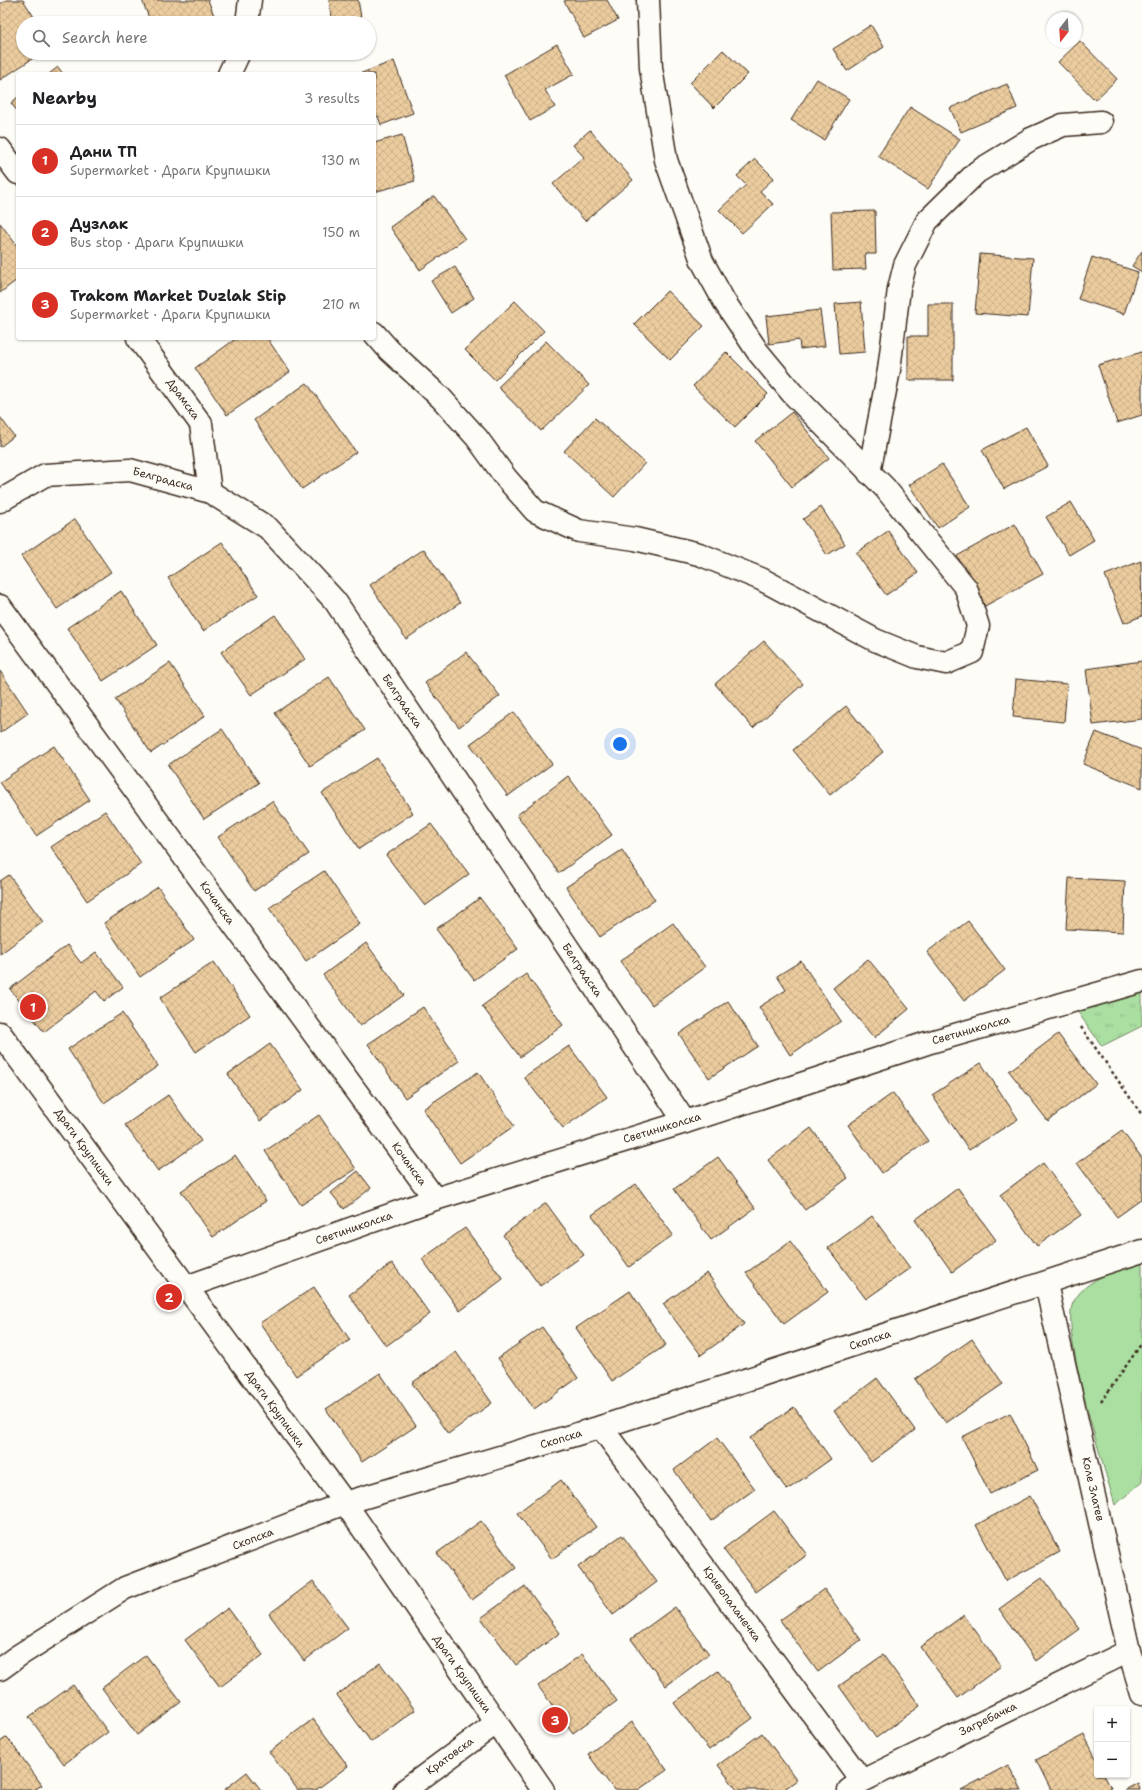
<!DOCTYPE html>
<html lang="en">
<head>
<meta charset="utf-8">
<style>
  :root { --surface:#fff; --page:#f6f6f6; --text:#202124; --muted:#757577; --line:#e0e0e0; --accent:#d93025 }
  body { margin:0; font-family:"Shantell Sans",sans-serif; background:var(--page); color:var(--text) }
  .controls { position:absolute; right:12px; bottom:12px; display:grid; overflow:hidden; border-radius:4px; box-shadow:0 1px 3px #0004 }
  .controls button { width:36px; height:36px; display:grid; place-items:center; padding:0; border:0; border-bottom:1px solid var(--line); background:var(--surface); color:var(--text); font:20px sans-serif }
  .compass { position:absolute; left:1046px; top:12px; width:36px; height:36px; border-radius:50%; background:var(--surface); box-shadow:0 1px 3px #0004; rotate:197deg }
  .you { position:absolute; left:620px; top:744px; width:14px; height:14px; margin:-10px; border:3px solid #fff; border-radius:50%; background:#1a73e8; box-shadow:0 0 0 6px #1a73e833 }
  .badge { display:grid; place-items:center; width:26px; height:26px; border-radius:50%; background:var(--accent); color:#fff; font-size:13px; font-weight:700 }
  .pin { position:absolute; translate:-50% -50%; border:2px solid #fff; box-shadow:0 1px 4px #0006 }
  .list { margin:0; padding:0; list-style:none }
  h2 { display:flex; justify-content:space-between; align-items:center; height:52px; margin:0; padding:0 16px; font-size:17px }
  h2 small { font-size:13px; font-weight:400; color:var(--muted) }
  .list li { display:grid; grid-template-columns:26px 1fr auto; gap:12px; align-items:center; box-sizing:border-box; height:72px; padding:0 16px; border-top:1px solid var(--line) }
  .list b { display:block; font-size:15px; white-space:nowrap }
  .list p { margin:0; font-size:13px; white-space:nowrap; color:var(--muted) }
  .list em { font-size:13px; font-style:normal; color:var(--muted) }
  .icon { flex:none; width:22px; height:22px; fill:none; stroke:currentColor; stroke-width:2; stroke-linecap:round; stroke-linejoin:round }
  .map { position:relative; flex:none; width:1142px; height:1790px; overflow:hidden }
  .search { position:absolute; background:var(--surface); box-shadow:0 1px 3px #0004; left:16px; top:16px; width:360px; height:44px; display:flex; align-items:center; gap:10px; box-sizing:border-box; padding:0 14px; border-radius:22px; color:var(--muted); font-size:15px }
  .panel { position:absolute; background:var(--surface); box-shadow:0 1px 3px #0004; left:16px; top:72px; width:360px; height:268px; border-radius:4px }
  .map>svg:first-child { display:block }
</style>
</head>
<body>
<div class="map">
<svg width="1142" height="1790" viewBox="0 0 1142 1790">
  <defs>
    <pattern id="grass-tufts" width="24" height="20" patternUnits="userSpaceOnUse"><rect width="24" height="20" fill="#aadfa1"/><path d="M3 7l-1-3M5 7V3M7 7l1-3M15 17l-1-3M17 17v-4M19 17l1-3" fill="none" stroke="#93c08a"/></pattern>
    <pattern id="building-cross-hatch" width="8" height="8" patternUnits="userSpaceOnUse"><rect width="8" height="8" fill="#ebcc9e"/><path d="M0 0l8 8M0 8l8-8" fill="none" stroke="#caaf88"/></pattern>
  </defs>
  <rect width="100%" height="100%" fill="#fdfcf7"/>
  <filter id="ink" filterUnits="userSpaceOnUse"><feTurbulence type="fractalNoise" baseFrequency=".025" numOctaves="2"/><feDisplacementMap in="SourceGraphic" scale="8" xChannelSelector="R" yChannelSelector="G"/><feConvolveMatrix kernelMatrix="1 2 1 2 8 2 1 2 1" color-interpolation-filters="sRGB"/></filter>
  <g filter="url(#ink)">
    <polygon fill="url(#grass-tufts)" stroke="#728460" points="1142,990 1142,1026 1102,1046 1077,1011"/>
    <path fill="#aadfa1" stroke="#728460" d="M1142,1262v220l-27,23c-10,-35 -55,-174 -42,-202 13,-26 44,-32 69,-41z"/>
    <g fill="url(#building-cross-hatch)" stroke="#3b2a1e">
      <polygon points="6,0 23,0 38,23 23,23 23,53 41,53 0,80 0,4"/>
      <polygon points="142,0 208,0 217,23 151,23"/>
      <polygon points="329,0 358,0 362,23 333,23"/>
      <polygon points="567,0 607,0 618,20 584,38 564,1"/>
      <polygon points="871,25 884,47 847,71 833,49"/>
      <polygon points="1080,41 1117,79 1095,100 1058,62"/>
      <polygon points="557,44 574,74 545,90 555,107 530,121 504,75"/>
      <polygon points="723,50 748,74 714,108 690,83"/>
      <polygon points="394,61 413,113 381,125 378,116 374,117 374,74 359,74"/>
      <polygon points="58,67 63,74 49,74"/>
      <polygon points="817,79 849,99 824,140 791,120"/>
      <polygon points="1007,84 1017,108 961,132 950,108"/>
      <polygon points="18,97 18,112 11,103"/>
      <polygon points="910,107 960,139 928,189 878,156"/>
      <polygon points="590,130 633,180 585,221 553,184 584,157 573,145"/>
      <polygon points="402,135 415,181 374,192 374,143"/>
      <polygon points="755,159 774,178 760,191 773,204 742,233 719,210 746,185 737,176"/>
      <polygon points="434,196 465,239 420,270 390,227"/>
      <polygon points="875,211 876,254 865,254 866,269 833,270 831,212"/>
      <polygon points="0,223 18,247 18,279 0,293"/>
      <polygon points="1142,251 1142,272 1132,266"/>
      <polygon points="980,254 1033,258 1028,317 975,313"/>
      <polygon points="1092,257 1138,272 1124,314 1078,299"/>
      <polygon points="455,267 474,298 451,313 431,281"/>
      <polygon points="667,291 704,326 670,360 634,324"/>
      <polygon points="515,301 544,331 495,380 465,350"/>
      <polygon points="861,302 865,352 839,354 835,304"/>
      <polygon points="928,304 953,304 953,380 908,380 908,336 928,336"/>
      <polygon points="820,310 825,346 800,349 799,340 769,344 766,316"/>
      <polygon points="237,338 267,338 290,372 227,415 195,368"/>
      <polygon points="546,341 589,385 541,431 498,387"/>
      <polygon points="726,352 768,394 735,427 693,386"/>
      <polygon points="1142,352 1142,415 1117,423 1098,365"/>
      <polygon points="307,383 356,452 302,489 254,420"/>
      <polygon points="792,412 829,458 792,487 755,441"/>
      <polygon points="0,417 14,436 0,447"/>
      <polygon points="595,418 645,463 614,497 564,451"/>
      <polygon points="1026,427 1048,466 1004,489 982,450"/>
      <polygon points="942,464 970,507 938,528 909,485"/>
      <polygon points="1071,502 1094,540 1069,555 1046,517"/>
      <polygon points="821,507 845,544 827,555 803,519"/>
      <polygon points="75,519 111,572 57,609 21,556"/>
      <polygon points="1015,524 1043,574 985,606 957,556"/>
      <polygon points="888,531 918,573 886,595 856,553"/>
      <polygon points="222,542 258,595 203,631 168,578"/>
      <polygon points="424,549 460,603 406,639 370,585"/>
      <polygon points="1141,561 1142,616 1124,623 1105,575"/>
      <polygon points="121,591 157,645 103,681 67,628"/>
      <polygon points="275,615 305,659 251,695 221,652"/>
      <polygon points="764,641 803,684 753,728 715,684"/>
      <polygon points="466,652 500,696 459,727 425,683"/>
      <polygon points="1142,661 1142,719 1093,725 1086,669"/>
      <polygon points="170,663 205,716 151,753 115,699"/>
      <polygon points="0,671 28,713 0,733"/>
      <polygon points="329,677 365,730 310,766 275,713"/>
      <polygon points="1016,679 1067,684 1064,722 1013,717"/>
      <polygon points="846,706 883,752 830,795 793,750"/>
      <polygon points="514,712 552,764 508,796 470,744"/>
      <polygon points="222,729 259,783 204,819 168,765"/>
      <polygon points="1096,732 1142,750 1142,788 1083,764"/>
      <polygon points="54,746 90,800 36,836 0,782"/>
      <polygon points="377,758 413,813 359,849 322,793"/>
      <polygon points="568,776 612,835 559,873 517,815"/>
      <polygon points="272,801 309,854 254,891 218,837"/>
      <polygon points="105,811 141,864 87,901 51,847"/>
      <polygon points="431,824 469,874 425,906 386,855"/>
      <polygon points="622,850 655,900 600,937 566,887"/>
      <polygon points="324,871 360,924 306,961 269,908"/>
      <polygon points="9,875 43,922 0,954 0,881"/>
      <polygon points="1069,878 1125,881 1123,932 1066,929"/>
      <polygon points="158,887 194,940 140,977 104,923"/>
      <polygon points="480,898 518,949 474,980 436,929"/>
      <polygon points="968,921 1005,970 964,1001 927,952"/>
      <polygon points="673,923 705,967 652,1005 620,961"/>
      <polygon points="366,943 404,995 360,1026 323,975"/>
      <polygon points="67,945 81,963 96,952 123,987 104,1001 96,991 44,1032 10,989"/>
      <polygon points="868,959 909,1009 874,1038 833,988"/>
      <polygon points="801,961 841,1021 790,1055 759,1007 786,990 777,976"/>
      <polygon points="214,962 250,1015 196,1052 160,998"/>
      <polygon points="526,974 563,1025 520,1057 482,1006"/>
      <polygon points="728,1001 758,1046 709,1078 679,1034"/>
      <polygon points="423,1007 459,1061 405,1098 368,1044"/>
      <polygon points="122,1013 158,1066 104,1103 68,1049"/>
      <polygon points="1058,1034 1096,1084 1048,1121 1009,1071"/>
      <polygon points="270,1044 303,1090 260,1121 228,1074"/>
      <polygon points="569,1046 607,1097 563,1128 524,1077"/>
      <polygon points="981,1063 1018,1119 969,1150 932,1095"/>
      <polygon points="478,1072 514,1126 460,1163 423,1109"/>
      <polygon points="893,1093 928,1141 882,1173 848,1125"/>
      <polygon points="168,1095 201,1141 158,1171 125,1125"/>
      <polygon points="319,1115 356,1169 301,1205 265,1151"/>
      <polygon points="811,1128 848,1178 805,1210 768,1160"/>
      <polygon points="1122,1131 1142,1158 1142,1199 1117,1217 1077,1163"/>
      <polygon points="235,1155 266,1201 213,1237 181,1191"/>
      <polygon points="718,1157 755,1208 711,1240 674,1189"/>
      <polygon points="1043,1163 1081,1215 1037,1246 1000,1195"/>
      <polygon points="358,1171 371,1188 344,1209 331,1193"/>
      <polygon points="636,1184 673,1235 629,1267 592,1215"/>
      <polygon points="958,1188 996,1240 952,1272 915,1220"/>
      <polygon points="546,1203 584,1255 540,1286 503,1235"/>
      <polygon points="872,1216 910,1268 866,1299 828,1248"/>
      <polygon points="465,1228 503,1279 460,1311 422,1259"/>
      <polygon points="790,1241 828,1292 784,1324 746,1273"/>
      <polygon points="392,1263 430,1314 386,1346 349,1295"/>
      <polygon points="707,1273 744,1324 701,1355 663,1304"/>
      <polygon points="314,1287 350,1340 296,1376 260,1323"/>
      <polygon points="630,1291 666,1345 612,1381 576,1328"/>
      <polygon points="542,1327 578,1378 534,1409 498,1358"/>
      <polygon points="972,1339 1003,1384 946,1423 915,1379"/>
      <polygon points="456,1352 492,1403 448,1434 412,1383"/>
      <polygon points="380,1373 416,1426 362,1462 326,1409"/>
      <polygon points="877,1378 915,1430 871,1462 834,1411"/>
      <polygon points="794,1407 831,1459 787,1490 750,1438"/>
      <polygon points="1010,1413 1038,1470 990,1494 962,1437"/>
      <polygon points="717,1438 755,1489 711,1521 674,1470"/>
      <polygon points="561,1480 596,1527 552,1559 517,1513"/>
      <polygon points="1030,1496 1060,1552 1006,1581 976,1525"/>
      <polygon points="774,1511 807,1555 756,1592 723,1549"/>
      <polygon points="481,1521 516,1568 472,1600 437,1553"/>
      <polygon points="622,1535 657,1582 613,1615 578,1567"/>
      <polygon points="1042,1578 1080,1629 1036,1661 999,1609"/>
      <polygon points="313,1581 348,1628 304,1661 269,1614"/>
      <polygon points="525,1586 560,1633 516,1665 481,1618"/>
      <polygon points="824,1589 861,1640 818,1672 780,1620"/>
      <polygon points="675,1607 709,1654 666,1686 631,1639"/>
      <polygon points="228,1608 263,1655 220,1687 185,1640"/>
      <polygon points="964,1615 1001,1666 958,1698 920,1647"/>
      <polygon points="582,1654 617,1701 573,1733 538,1686"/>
      <polygon points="146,1655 181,1702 137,1735 102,1688"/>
      <polygon points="883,1655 920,1706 876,1738 839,1686"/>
      <polygon points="380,1663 415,1710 371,1742 337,1695"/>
      <polygon points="718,1671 753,1718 709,1750 674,1703"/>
      <polygon points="73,1685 108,1732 64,1764 29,1717"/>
      <polygon points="313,1719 348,1766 316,1790 298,1790 269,1752"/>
      <polygon points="632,1722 667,1770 638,1790 614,1790 588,1754"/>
      <polygon points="762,1733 797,1780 783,1790 737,1790 718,1765"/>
      <polygon points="1084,1735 1097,1760 1097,1775 1104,1775 1111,1788 1106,1790 1051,1790 1036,1760"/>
      <polygon points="7,1737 42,1785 34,1790 0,1790 0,1742"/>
      <polygon points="1008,1765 1022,1790 961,1790"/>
      <polygon points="247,1772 261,1790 224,1790"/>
      <polygon points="1138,1783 1140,1790 1125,1790"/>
    </g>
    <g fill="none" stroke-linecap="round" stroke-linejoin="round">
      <defs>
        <g id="street">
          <polyline points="247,23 250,0"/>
          <polyline points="229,74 239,53"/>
          <polyline points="0,149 18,173"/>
          <polyline points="374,333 389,350 441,398 477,438 506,478 535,511 579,531 635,539 699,554 761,579 875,640 917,657 946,663 972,652 978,626 966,588 885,488 792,393 758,352 724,301 702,261 666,160 651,68 648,0"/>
          <polyline points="138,338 201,424 210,492"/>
          <polyline points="869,473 889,370 899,289 905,265 927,221 977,172 1031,139 1063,125 1101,122"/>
          <polyline points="0,501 45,475 130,470 210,492 268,528 335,601 685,1122"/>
          <polyline points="0,606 435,1199"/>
          <polyline points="0,1033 345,1503 543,1790"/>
          <polyline points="1046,1284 1129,1651 1142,1694"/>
          <polyline points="186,1287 435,1199 685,1122 927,1043 1142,981"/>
          <polyline points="601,1427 862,1781"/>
          <polyline points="0,1669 18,1656 125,1588 345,1503 601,1427 1142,1251"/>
          <polyline points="405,1790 496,1723"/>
          <polyline points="849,1790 862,1781 1129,1651"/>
        </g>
      </defs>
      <use href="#street" stroke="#3b2a1e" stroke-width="25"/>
      <g stroke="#3b2a1e" stroke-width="2.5" stroke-dasharray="3 3" stroke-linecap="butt">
        <polyline points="1081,1027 1142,1115"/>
        <polyline points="1101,1402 1142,1343"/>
      </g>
      <use href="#street" stroke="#fdfcf7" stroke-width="22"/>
    </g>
  </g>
  <g text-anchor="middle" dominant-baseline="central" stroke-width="4" stroke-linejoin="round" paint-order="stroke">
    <g font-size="11" fill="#3b2a1e" stroke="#fdfcf7">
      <text transform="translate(183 399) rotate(54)">Драмска</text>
      <text transform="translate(163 479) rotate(15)">Белградска</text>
      <text transform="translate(402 701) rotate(56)">Белградска</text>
      <text transform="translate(217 903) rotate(54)">Кочанска</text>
      <text transform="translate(582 970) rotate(56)">Белградска</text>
      <text transform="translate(971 1030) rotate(-16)">Светиниколска</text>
      <text transform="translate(662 1128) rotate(-17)">Светиниколска</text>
      <text transform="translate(84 1147) rotate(54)">Драги Крупишки</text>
      <text transform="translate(409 1164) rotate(54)">Кочанска</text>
      <text transform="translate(354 1228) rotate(-19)">Светиниколска</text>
      <text transform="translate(870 1340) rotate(-18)">Скопска</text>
      <text transform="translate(275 1409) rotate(54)">Драги Крупишки</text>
      <text transform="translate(561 1439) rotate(-17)">Скопска</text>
      <text transform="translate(1093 1489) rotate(77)">Коле Златев</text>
      <text transform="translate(253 1539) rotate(-21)">Скопска</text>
      <text transform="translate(732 1604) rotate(54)">Кривопаланечка</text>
      <text transform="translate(462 1674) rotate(55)">Драги Крупишки</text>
      <text transform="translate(988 1719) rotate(-26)">Загребачка</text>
      <text transform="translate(450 1756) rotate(-36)">Кратовска</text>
    </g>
  </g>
</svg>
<div class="controls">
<button>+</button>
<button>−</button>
</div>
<svg class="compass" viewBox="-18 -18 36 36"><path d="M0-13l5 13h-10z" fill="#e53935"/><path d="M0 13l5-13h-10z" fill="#757577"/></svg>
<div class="you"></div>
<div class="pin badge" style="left:33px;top:1007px">1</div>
<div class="pin badge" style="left:169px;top:1297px">2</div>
<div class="pin badge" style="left:555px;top:1720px">3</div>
<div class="search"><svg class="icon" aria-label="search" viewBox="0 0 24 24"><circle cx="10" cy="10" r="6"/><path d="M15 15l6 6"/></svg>Search here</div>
<section class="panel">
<h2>Nearby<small>3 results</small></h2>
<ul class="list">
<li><span class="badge">1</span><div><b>Дани ТП</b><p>Supermarket · Драги Крупишки</p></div><em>130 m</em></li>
<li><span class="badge">2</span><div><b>Дузлак</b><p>Bus stop · Драги Крупишки</p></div><em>150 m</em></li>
<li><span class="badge">3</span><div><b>Trakom Market Duzlak Stip</b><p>Supermarket · Драги Крупишки</p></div><em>210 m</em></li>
</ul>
</section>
</div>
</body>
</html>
